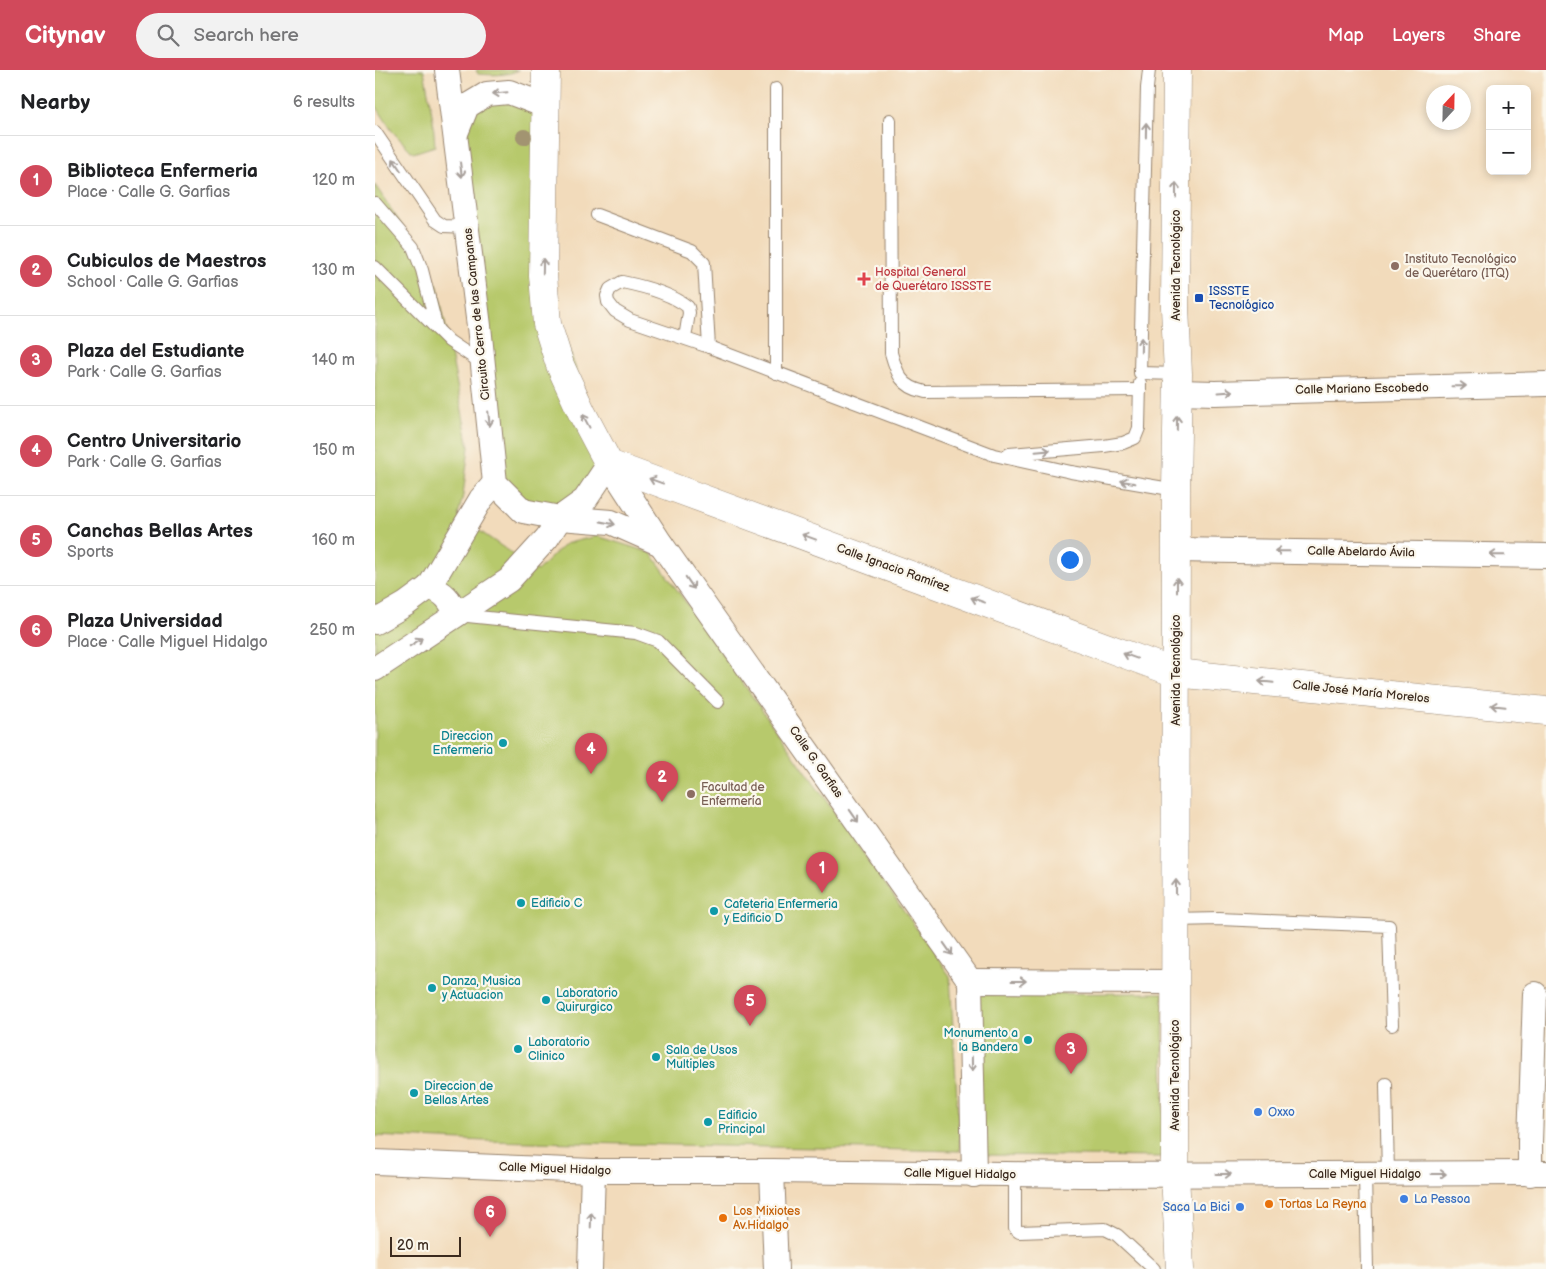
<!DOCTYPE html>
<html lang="en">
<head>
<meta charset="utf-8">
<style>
  :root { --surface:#fff; --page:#f2f2f2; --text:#202124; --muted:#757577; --line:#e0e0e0; --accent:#d1495b }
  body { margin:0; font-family:"Balsamiq Sans",sans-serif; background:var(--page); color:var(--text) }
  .controls { position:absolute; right:15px; top:15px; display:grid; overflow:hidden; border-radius:8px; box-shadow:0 2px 8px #0003 }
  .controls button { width:45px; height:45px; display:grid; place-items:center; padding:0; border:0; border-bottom:1px solid var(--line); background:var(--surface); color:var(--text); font:25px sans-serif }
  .compass { position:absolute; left:1051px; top:15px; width:45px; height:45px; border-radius:50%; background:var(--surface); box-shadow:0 2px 8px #0003; rotate:22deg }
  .scale { position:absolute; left:15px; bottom:12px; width:71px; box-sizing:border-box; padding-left:5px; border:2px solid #3b2a1e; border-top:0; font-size:14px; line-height:18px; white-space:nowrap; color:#3b2a1e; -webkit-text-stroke:4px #fbf7ec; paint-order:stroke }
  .you { position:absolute; left:694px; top:489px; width:18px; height:18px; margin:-12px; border:4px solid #fff; border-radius:50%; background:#1a73e8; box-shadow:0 0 0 8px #1a73e833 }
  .badge { display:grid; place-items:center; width:32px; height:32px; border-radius:50%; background:var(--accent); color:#fff; font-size:16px; font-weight:700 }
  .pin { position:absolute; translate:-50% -41px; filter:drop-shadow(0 1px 2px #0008) }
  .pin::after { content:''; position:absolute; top:26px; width:18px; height:15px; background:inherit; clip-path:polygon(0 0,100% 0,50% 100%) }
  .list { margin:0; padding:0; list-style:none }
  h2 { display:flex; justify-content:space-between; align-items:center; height:65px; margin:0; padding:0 20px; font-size:21px }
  h2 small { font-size:16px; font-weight:400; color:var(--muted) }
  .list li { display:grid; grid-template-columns:32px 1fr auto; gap:15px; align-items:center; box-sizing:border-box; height:90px; padding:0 20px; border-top:1px solid var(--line) }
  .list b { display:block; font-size:19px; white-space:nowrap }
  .list p { margin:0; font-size:16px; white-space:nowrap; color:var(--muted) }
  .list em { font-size:16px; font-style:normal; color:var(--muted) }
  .icon { flex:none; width:28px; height:28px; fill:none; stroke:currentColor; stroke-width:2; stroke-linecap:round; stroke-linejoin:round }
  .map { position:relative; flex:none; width:1171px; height:1199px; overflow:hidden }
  header { display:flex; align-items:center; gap:30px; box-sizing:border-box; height:70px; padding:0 25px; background:var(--accent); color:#fff }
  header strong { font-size:24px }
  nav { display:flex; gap:28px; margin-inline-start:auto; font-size:18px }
  .search { width:350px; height:45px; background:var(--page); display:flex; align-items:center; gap:12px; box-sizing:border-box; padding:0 18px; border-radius:28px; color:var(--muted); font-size:19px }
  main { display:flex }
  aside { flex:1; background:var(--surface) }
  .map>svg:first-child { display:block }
</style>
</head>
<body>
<header>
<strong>Citynav</strong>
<div class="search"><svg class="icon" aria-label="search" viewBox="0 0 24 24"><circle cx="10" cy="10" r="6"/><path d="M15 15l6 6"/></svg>Search here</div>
<nav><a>Map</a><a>Layers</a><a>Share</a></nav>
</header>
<main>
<aside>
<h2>Nearby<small>6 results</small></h2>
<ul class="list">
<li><span class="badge">1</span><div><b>Biblioteca Enfermeria</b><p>Place · Calle G. Garfias</p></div><em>120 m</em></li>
<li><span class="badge">2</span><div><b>Cubiculos de Maestros</b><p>School · Calle G. Garfias</p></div><em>130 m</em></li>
<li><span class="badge">3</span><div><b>Plaza del Estudiante</b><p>Park · Calle G. Garfias</p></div><em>140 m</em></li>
<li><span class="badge">4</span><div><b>Centro Universitario</b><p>Park · Calle G. Garfias</p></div><em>150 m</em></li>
<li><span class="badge">5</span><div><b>Canchas Bellas Artes</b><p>Sports</p></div><em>160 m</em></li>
<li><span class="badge">6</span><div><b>Plaza Universidad</b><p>Place · Calle Miguel Hidalgo</p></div><em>250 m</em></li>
</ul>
</aside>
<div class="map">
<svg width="1171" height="1199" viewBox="0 0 1171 1199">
  <rect width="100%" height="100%" fill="#fbf7ec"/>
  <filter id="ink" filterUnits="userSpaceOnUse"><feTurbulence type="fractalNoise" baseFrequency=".02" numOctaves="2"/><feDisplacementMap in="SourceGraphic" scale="10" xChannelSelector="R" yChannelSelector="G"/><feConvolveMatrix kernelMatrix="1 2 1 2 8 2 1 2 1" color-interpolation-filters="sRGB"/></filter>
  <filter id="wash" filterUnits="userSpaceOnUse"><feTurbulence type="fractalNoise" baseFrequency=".0096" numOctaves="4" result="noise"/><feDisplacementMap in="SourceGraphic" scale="20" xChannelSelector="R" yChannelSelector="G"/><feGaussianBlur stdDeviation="1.12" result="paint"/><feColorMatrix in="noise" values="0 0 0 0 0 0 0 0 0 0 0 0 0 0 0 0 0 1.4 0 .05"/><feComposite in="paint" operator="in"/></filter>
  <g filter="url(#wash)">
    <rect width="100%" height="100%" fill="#f2dbbb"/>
    <g fill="#b7c96c" stroke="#797a45">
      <polygon points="0,0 49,0 58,50 60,76 38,83 17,61 0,34"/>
      <path d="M101,0h43c-13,6 -26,5 -41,4z"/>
      <polygon points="112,24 171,36 168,205 234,394 185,448 120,413 92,157 92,36"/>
      <polygon points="0,115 48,187 63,217 94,377 88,425 83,446 162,501 190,474 222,466 276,483 575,906 585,1081 111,1071 0,1066"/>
      <polygon points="788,923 789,1087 605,1085 602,924"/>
    </g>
  </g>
  <g filter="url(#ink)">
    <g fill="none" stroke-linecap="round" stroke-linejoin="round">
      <defs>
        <g id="lane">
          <polyline points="774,0 772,18 765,303 803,304"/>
          <polyline points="401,19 401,303"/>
          <path d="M515,50l1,233c6,21 10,34 34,39l215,-2"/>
          <polyline points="0,62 60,150 69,156 92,157"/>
          <polyline points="0,133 38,177 47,200 62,259"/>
          <polyline points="222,145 317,181 329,193 334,277"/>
          <polyline points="0,197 74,271 108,294"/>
          <path d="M310,268l4,-25 -1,-6c-16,-13 -46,-21 -66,-25l-12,7 -3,7 1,6 7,9 15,9 79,27 285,108 77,17 105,18"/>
          <polyline points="634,384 729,376 748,373 760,368 764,358 765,313"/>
          <polyline points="83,545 261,563 283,571 343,632"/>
          <polyline points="800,850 844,849 1014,856 1017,955"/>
          <polyline points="1011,1014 1013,1104"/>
          <polyline points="640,1104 640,1159 644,1162 730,1159 742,1165 779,1199"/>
          <polyline points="990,1104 992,1199"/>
        </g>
        <g id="street">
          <polyline points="72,0 104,256 120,413 148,441 185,448 236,452 286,474"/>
          <polyline points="81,63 92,36 112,24 134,22 171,36"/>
          <polyline points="803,322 840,323 1171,314"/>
          <polyline points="802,480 1171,486"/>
          <path d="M54,517c15,5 22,13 27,28"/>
          <polyline points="0,552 31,534 54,517 106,429 120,413"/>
          <polyline points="0,599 134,510 172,468 185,448 210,430 234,394 286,474 595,911 599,1105"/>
          <polyline points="595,911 800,912"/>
          <polyline points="0,1092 218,1101 397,1101 707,1105 1171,1103"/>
          <polyline points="397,1101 401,1199"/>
          <polyline points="1155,1104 1155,1072 1160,924"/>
          <polyline points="215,1199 218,1101"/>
        </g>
        <g id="secondary">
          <polyline points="171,0 168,205 172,254 185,295 207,343 234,394 801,603 1171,641"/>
          <polyline points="802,0 800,237 803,304 801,420 800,1105 805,1199"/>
        </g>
      </defs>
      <use href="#lane" stroke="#96826c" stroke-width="14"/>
      <use href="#street" stroke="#96826c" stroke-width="26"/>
      <use href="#secondary" stroke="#96826c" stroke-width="29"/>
      <use href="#lane" stroke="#fff" stroke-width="12"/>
      <use href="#street" stroke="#fff" stroke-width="24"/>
      <use href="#secondary" stroke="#fff" stroke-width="28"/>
    </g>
    <circle fill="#a29471" cx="149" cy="67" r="8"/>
    <defs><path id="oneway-shaft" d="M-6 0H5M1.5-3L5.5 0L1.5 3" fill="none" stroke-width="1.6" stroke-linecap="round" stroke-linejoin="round" transform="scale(1.25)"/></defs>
    <g stroke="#a79f9a">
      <use href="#oneway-shaft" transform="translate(125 23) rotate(175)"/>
      <use href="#oneway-shaft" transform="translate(771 60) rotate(-89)"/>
      <use href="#oneway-shaft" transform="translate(22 95) rotate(-124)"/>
      <use href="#oneway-shaft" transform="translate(86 100) rotate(83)"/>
      <use href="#oneway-shaft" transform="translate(801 120) rotate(-90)"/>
      <use href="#oneway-shaft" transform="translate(168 196) rotate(-89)"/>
      <use href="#oneway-shaft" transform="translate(766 275) rotate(-89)"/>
      <use href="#oneway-shaft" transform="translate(1084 316) rotate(-1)"/>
      <use href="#oneway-shaft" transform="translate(851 322) rotate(-4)"/>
      <use href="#oneway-shaft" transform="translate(114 349) rotate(84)"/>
      <use href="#oneway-shaft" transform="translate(211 351) rotate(-118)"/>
      <use href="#oneway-shaft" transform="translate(802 353) rotate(-89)"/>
      <use href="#oneway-shaft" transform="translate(668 381) rotate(-5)"/>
      <use href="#oneway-shaft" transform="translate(281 411) rotate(-160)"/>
      <use href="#oneway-shaft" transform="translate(753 412) rotate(-170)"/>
      <use href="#oneway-shaft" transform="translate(233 453) rotate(11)"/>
      <use href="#oneway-shaft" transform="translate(434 467) rotate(-160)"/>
      <use href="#oneway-shaft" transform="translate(907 481) rotate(-179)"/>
      <use href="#oneway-shaft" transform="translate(1122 485) rotate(-179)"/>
      <use href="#oneway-shaft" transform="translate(315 513) rotate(55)"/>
      <use href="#oneway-shaft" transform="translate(802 515) rotate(-90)"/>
      <use href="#oneway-shaft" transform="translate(603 530) rotate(-160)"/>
      <use href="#oneway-shaft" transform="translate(41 572) rotate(-33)"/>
      <use href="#oneway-shaft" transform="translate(755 586) rotate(-160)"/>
      <use href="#oneway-shaft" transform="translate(891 612) rotate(-174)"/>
      <use href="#oneway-shaft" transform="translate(1123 636) rotate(-174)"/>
      <use href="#oneway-shaft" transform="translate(479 746) rotate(55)"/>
      <use href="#oneway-shaft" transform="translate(801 817) rotate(-90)"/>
      <use href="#oneway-shaft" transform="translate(573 879) rotate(55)"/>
      <use href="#oneway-shaft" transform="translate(644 911)"/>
      <use href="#oneway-shaft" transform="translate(597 994) rotate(89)"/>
      <use href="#oneway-shaft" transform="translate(849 1104)"/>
      <use href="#oneway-shaft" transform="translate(1064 1104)"/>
      <use href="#oneway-shaft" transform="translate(216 1150) rotate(-88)"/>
    </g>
  </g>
  <g fill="#8d6e63" stroke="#fbf7ec" stroke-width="2">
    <circle cx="1020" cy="196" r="5"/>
    <circle cx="316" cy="724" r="5"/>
  </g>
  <path fill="#e0444e" stroke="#fbf7ec" stroke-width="2" d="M486.5 201.5h5v5h5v5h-5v5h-5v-5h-5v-5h5z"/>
  <rect fill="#1a4fb4" stroke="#fbf7ec" stroke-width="2" x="819" y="223" width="10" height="10" rx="2.5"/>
  <g fill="#0f9aa8" stroke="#fbf7ec" stroke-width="2">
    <circle cx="128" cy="673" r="5"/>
    <circle cx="146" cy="833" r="5"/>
    <circle cx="339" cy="841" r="5"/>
    <circle cx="57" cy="918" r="5"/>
    <circle cx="171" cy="930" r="5"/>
    <circle cx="653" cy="970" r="5"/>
    <circle cx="143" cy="979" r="5"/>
    <circle cx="281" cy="987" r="5"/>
    <circle cx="39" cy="1023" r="5"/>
    <circle cx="333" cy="1052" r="5"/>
  </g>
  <g fill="#3f7fe0" stroke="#fbf7ec" stroke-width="2">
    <circle cx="883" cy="1042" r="5"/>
    <circle cx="1029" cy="1129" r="5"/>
    <circle cx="865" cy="1137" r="5"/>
  </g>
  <g fill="#e8710a" stroke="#fbf7ec" stroke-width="2">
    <circle cx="894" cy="1134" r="5"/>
    <circle cx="348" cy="1148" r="5"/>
  </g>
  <g text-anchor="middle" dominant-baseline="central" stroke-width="4.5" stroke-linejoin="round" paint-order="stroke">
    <g font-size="12" fill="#785e54" stroke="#fbf7ec" text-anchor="start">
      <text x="1030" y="189">Instituto Tecnológico<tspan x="1030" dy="14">de Querétaro (ITQ)</tspan></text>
      <text x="326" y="717">Facultad de<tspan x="326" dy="14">Enfermería</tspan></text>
    </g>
    <g font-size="12" fill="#3b2a1e" stroke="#fbf7ec">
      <text transform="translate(801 195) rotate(-90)">Avenida Tecnológico</text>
      <text transform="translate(102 244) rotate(-96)">Circuito Cerro de las Campanas</text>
      <text transform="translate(987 319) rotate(-1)">Calle Mariano Escobedo</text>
      <text transform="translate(986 482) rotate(1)">Calle Abelardo Ávila</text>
      <text transform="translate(518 498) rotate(20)">Calle Ignacio Ramírez</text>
      <text transform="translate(801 600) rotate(-90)">Avenida Tecnológico</text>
      <text transform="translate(986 622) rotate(6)">Calle José María Morelos</text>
      <text transform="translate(441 692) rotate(55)">Calle G. Garfias</text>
      <text transform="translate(800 1005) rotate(-90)">Avenida Tecnológico</text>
      <text transform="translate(180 1099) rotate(2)">Calle Miguel Hidalgo</text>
      <text transform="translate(585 1104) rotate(1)">Calle Miguel Hidalgo</text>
      <text x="990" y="1104">Calle Miguel Hidalgo</text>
    </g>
    <g font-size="12" fill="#be3a42" stroke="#fbf7ec" text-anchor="start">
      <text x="500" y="202">Hospital General<tspan x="500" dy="14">de Querétaro ISSSTE</tspan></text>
    </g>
    <g font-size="12" fill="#164399" stroke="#fbf7ec" text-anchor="start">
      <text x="834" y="221">ISSSTE<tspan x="834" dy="14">Tecnológico</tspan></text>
    </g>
    <g font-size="12" fill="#0d838f" stroke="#fbf7ec" text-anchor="start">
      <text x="118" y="666" text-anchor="end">Direccion<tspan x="118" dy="14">Enfermeria</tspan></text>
      <text x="156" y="833">Edificio C</text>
      <text x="349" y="834">Cafeteria Enfermeria<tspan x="349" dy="14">y Edificio D</tspan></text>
      <text x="67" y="911">Danza, Musica<tspan x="67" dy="14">y Actuacion</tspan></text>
      <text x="181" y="923">Laboratorio<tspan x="181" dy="14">Quirurgico</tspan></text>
      <text x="643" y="963" text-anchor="end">Monumento a<tspan x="643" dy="14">la Bandera</tspan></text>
      <text x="153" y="972">Laboratorio<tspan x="153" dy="14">Clinico</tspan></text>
      <text x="291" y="980">Sala de Usos<tspan x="291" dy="14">Multiples</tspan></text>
      <text x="49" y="1016">Direccion de<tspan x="49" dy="14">Bellas Artes</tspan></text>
      <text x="343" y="1045">Edificio<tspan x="343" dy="14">Principal</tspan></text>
    </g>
    <g font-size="12" fill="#366cbe" stroke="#fbf7ec" text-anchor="start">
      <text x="893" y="1042">Oxxo</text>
      <text x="1039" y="1129">La Pessoa</text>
      <text x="855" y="1137" text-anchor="end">Saca La Bici</text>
    </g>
    <g font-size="12" fill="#c56008" stroke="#fbf7ec" text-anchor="start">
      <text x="904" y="1134">Tortas La Reyna</text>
      <text x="358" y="1141">Los Mixiotes<tspan x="358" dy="14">Av.Hidalgo</tspan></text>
    </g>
  </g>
</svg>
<div class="controls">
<button>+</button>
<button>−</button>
</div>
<svg class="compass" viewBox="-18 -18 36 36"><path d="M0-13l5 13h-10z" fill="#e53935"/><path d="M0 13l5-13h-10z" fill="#757577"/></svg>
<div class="scale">20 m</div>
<div class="you"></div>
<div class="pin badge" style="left:447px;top:823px">1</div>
<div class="pin badge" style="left:287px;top:732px">2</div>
<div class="pin badge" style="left:696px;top:1004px">3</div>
<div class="pin badge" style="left:216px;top:704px">4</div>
<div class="pin badge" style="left:375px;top:956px">5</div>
<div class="pin badge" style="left:115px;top:1167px">6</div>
</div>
</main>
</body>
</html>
